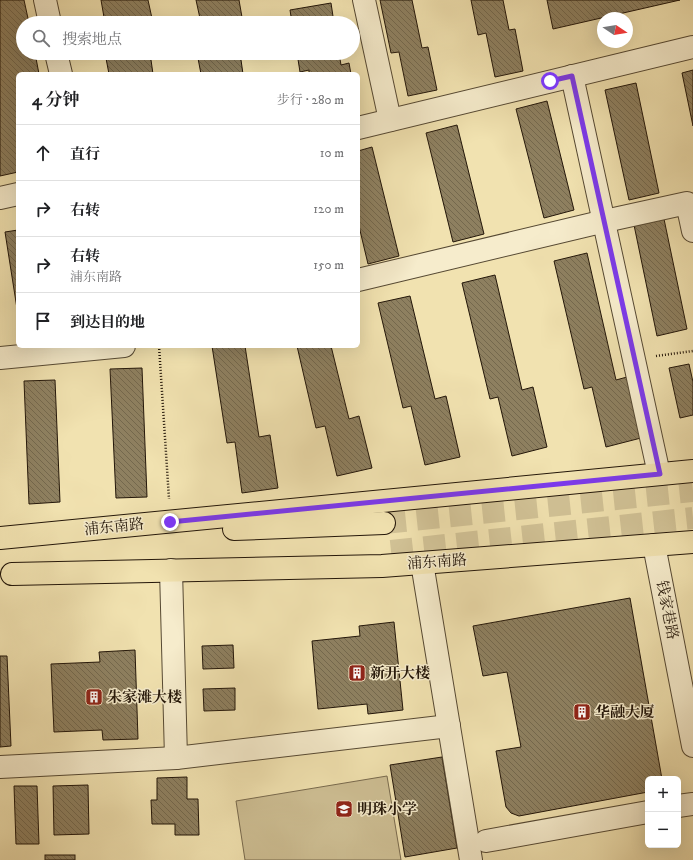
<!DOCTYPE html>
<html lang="zh">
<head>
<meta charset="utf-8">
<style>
  :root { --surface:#fff; --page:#f6f6f6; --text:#202124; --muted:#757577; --line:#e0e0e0 }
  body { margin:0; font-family:"IM FELL DW Pica","Noto Serif SC",serif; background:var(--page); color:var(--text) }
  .controls { position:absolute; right:12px; bottom:12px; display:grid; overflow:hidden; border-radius:6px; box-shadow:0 4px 16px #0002 }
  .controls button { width:36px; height:36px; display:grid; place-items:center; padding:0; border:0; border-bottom:1px solid var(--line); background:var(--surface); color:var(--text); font:20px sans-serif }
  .compass { position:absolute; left:597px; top:12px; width:36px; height:36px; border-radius:50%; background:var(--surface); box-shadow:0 4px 16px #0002; rotate:102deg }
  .stop { position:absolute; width:12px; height:12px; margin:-9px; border:3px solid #7c3aed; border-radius:50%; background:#fff }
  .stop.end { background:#7c3aed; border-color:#fff; box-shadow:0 1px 4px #0008 }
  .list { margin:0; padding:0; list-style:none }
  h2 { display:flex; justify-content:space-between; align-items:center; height:52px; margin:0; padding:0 16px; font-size:17px }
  h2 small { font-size:13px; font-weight:400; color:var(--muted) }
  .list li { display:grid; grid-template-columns:26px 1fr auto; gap:12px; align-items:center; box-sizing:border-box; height:56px; padding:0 16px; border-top:1px solid var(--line) }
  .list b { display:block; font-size:15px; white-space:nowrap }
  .list p { margin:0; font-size:13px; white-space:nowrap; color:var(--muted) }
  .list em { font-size:13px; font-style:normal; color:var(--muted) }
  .icon { flex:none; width:22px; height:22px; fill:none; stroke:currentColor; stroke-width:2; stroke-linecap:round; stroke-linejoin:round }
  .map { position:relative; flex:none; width:693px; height:860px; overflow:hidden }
  .search { position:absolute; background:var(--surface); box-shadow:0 4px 16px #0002; left:16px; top:16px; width:344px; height:44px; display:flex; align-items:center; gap:10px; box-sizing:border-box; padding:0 14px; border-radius:22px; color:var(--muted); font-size:15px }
  .panel { position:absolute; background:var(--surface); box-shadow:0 4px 16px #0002; left:16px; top:72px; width:344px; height:276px; border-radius:6px }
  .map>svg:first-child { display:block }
</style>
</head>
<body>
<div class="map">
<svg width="693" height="860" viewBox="0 0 693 860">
  <defs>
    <pattern id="building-back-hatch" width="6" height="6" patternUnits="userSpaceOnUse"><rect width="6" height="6" fill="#8e8060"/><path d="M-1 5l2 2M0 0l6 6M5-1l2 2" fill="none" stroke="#74684d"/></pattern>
  </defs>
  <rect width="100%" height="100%" fill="#f1e2b0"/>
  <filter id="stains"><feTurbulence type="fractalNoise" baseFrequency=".005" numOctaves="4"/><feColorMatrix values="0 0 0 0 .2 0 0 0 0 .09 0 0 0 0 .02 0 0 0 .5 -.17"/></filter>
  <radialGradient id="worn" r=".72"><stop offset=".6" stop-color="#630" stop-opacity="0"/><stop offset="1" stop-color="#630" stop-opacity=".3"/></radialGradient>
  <polygon fill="#cebf94" stroke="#786a4e" points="387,776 401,860 245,860 236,801"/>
  <g fill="url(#building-back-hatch)" stroke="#231609">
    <polygon points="0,0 24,0 29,23 23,23 23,53 35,53 39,74 18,74 18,172 0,176"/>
    <polygon points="101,0 148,0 153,23 105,23"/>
    <polygon points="196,0 239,0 243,23 201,23"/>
    <polygon points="380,0 412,0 422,48 428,47 437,90 408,96 399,52 391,53"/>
    <polygon points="471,0 503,0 509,30 515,29 523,71 495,77 486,33 478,35"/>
    <polygon points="547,0 680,0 553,29"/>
    <polygon points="331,3 334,23 292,23 290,10"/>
    <polygon points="105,53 150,53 153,74 109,74"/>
    <polygon points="197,53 240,53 243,74 201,74"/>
    <polygon points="297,53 339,53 341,65 349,63 351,74 309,74 309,70 300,72"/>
    <polygon points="693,70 693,126 682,73"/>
    <polygon points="636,83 659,193 629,200 605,90"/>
    <polygon points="547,101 574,210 544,218 516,109"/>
    <polygon points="457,125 484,234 453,242 426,133"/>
    <polygon points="372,147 399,256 368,264 358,222 358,151"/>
    <polygon points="664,219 687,329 657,336 634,225"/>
    <polygon points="18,230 18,315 5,232"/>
    <polygon points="587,253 616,380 627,377 641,438 606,447 592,387 584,389 554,261"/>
    <polygon points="495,275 522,390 533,387 547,447 512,456 498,397 490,399 462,283"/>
    <polygon points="410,296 435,399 446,396 460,457 425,465 411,406 403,408 378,303"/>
    <polygon points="212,346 245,346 259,437 270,435 278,488 242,493 235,442 227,443"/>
    <polygon points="297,346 331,346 349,419 359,416 372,468 337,476 325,426 316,428"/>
    <polygon points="689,364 693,382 693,415 680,418 669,368"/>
    <polygon points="142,368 147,497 116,498 110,369"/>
    <polygon points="55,380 60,502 29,504 24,381"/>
    <polygon points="630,598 662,779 648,779 648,792 519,816 511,813 506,807 496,751 521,747 507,672 483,676 473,626"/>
    <polygon points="394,622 403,710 368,714 367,704 318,709 312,641 360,636 359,626"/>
    <polygon points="233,645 234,668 203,669 202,646"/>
    <polygon points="135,650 138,739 103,740 102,730 54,732 51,664 100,662 99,652"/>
    <polygon points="0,656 7,656 11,746 0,747"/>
    <polygon points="235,688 235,710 204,711 203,689"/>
    <polygon points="442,757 457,848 405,857 390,765"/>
    <polygon points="187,777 187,799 198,799 199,835 175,835 175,824 152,824 151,800 157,800 157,778"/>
    <polygon points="88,785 89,834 54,835 53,786"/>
    <polygon points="14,786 37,786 39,844 16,844"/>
    <rect x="45" y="855" width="30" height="5"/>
  </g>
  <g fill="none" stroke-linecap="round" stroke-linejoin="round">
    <g stroke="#d2c397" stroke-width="22" stroke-dasharray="22 11" stroke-linecap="butt">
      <polyline points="384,523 693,491"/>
      <polyline points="391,551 693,518"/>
    </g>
    <defs>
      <g id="minor">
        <polyline points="45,0 50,23"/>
        <polyline points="364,0 390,120"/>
        <polyline points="56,53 61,74"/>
        <polyline points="572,76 659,474"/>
        <polyline points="358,128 693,47"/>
        <polyline points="0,198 18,194"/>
        <polyline points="358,280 605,221 687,203 693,231"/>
        <polyline points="0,358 124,346"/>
        <polyline points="654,545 693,746"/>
        <polyline points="422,563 471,860"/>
        <polyline points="171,570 176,758"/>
        <polyline points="0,767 176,758 449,726"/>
        <polyline points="678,806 693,804"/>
        <polyline points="486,841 648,812"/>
      </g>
      <g id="major">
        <polyline points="234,529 384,523"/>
        <polyline points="0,538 693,471"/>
        <polyline points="12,574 382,566 693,542"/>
      </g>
    </defs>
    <use href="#minor" stroke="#564933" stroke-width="24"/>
    <use href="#major" stroke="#231609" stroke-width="24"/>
    <g stroke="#231609" stroke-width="2.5" stroke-dasharray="1 2" stroke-linecap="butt">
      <polyline points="159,346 169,499"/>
      <polyline points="656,356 693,351"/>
    </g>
    <use href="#minor" stroke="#f6eccc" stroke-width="22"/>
    <use href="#major" stroke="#f1e2b0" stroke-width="22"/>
  </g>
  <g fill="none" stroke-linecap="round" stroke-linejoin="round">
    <polyline stroke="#7c3aed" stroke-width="5" points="170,522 660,474 572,76 550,81"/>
  </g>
  <defs>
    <symbol id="building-square" viewBox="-11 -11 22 22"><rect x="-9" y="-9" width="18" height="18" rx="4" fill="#8f2418" stroke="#f6eccc"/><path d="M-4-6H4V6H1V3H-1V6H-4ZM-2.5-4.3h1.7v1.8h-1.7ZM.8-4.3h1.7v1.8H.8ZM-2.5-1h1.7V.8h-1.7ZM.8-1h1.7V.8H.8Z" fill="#fff"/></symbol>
    <symbol id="school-square" viewBox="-11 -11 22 22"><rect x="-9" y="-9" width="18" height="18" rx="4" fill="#8f2418" stroke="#f6eccc"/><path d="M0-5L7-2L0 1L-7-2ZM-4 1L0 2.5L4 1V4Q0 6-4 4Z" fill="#fff"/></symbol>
  </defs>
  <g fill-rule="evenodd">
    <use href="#building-square" x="347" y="663" width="20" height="20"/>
    <use href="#building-square" x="84" y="687" width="20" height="20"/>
    <use href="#building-square" x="572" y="702" width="20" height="20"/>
    <use href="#school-square" x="334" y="799" width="20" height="20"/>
  </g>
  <g text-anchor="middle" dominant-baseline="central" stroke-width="3" stroke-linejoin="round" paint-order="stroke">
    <g font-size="15" fill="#231609" stroke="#f6eccc">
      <text transform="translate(114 527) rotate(-6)">浦东南路</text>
      <text transform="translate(437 562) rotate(-4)">浦东南路</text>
      <text transform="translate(667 610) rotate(79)">钱家巷路</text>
    </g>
    <g font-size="15" font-weight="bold" fill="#231609" stroke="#f6eccc" text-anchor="start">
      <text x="370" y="673">新开大楼</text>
      <text x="107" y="697">朱家滩大楼</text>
      <text x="595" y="712">华融大厦</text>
      <text x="357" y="809">明珠小学</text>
    </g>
  </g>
  <rect width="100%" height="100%" filter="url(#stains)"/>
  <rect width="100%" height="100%" fill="url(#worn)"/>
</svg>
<div class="controls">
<button>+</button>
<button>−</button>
</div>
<svg class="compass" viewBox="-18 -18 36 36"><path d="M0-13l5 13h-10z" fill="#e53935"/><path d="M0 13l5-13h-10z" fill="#757577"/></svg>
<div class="stop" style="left:550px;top:81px"></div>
<div class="stop end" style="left:170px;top:522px"></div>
<div class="search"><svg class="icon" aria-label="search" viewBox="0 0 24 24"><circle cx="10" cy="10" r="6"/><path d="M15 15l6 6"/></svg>搜索地点</div>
<section class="panel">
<h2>4 分钟<small>步行 · 280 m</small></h2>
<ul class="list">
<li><svg class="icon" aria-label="ahead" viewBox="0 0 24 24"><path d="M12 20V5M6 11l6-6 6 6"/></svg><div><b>直行</b></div><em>10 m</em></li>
<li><svg class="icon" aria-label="right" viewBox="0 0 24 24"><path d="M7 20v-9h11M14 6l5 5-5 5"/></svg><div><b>右转</b></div><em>120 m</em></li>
<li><svg class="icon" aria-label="right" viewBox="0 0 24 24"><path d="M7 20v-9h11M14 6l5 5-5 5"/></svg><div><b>右转</b><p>浦东南路</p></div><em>150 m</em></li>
<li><svg class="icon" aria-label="arrive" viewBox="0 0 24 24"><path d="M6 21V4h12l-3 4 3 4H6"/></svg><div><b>到达目的地</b></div></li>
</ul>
</section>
</div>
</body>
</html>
